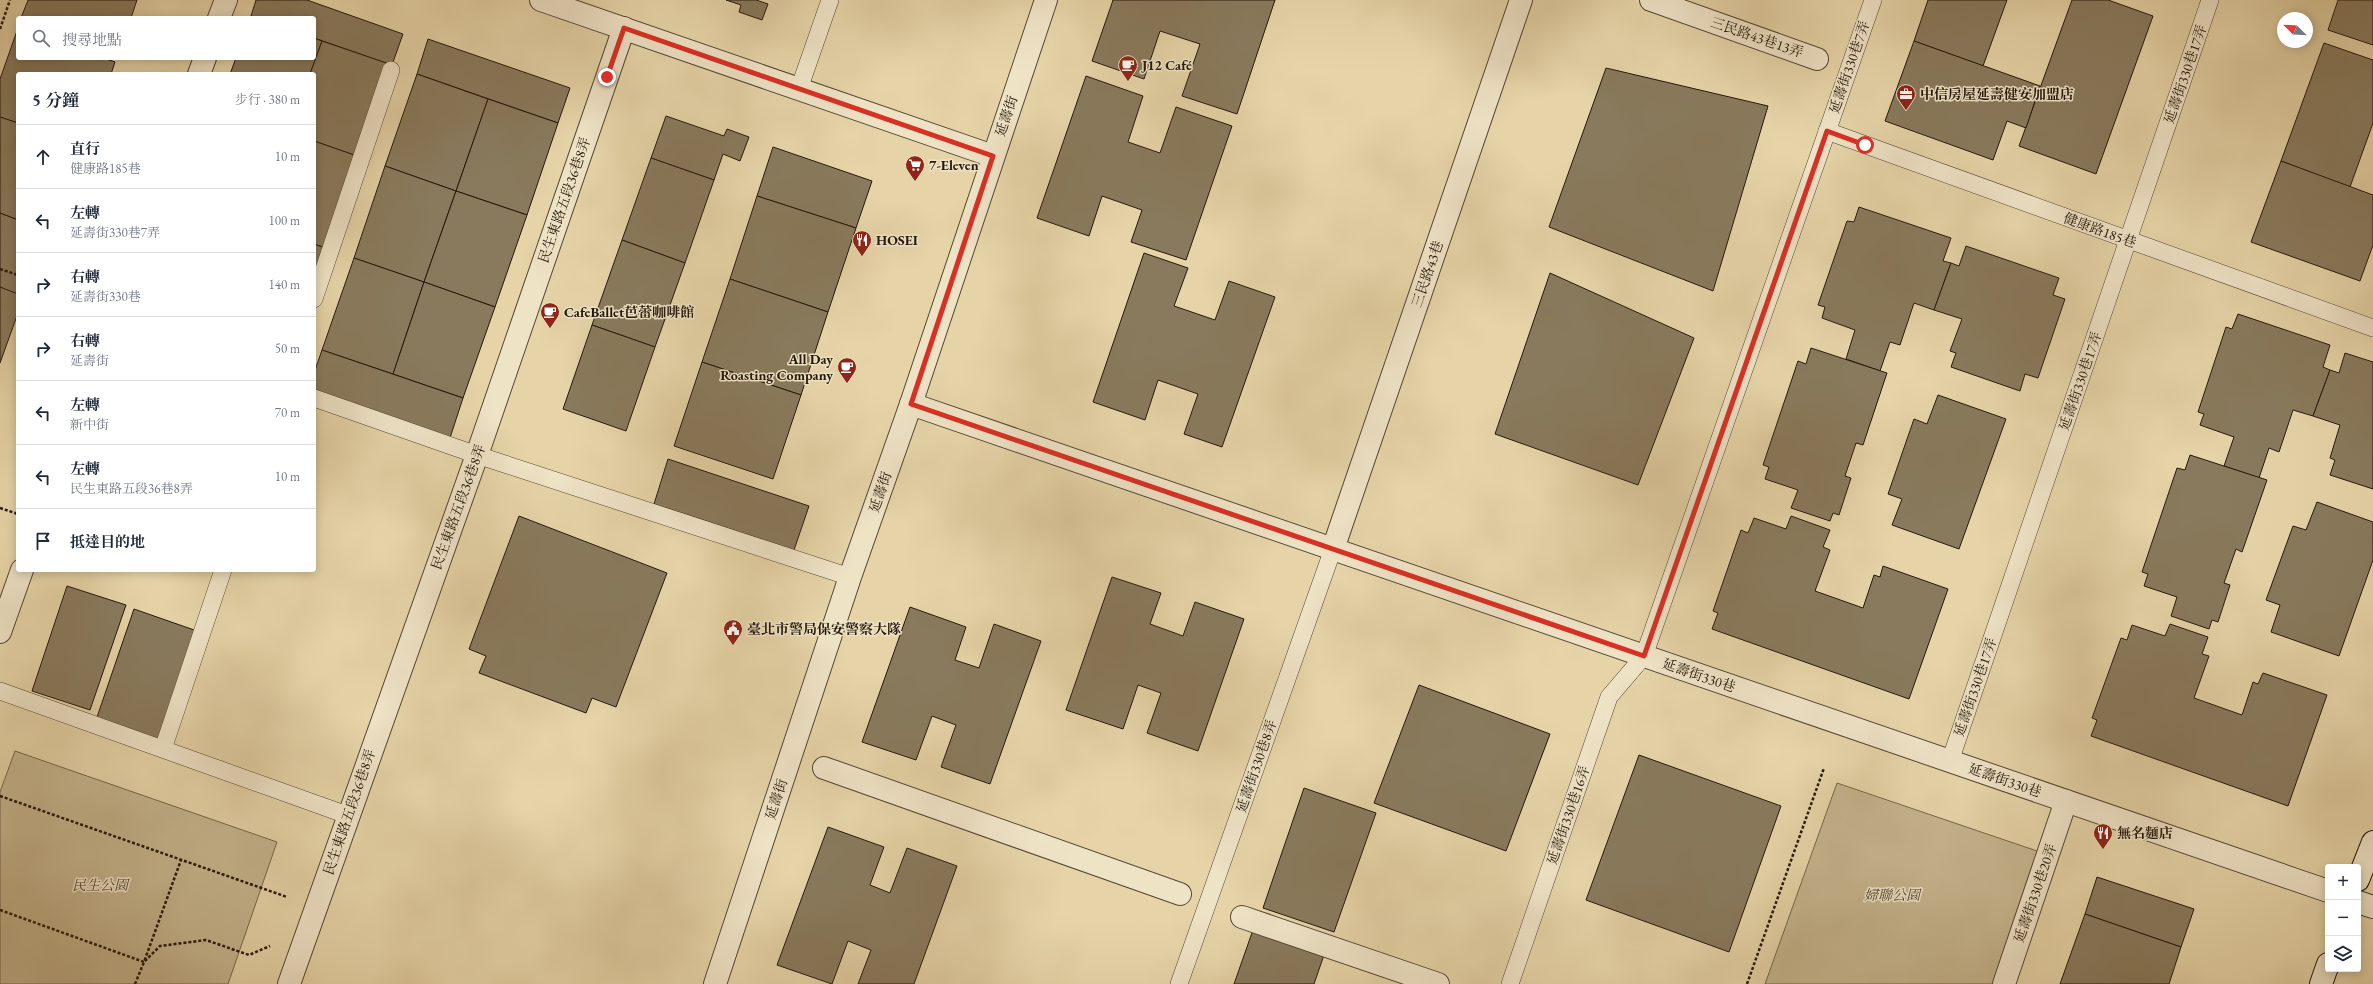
<!DOCTYPE html>
<html lang="zh-TW">
<head>
<meta charset="utf-8">
<style>
  :root { --surface:#fff; --page:#f6f6f7; --text:#1f2937; --muted:#747a83; --line:#e0e1e3 }
  body { margin:0; font-family:"EB Garamond","Noto Serif TC",serif; background:var(--page); color:var(--text) }
  .controls { position:absolute; right:12px; bottom:12px; display:grid; overflow:hidden; border-radius:4px; box-shadow:0 2px 10px #0003 }
  .controls button { width:36px; height:36px; display:grid; place-items:center; padding:0; border:0; border-bottom:1px solid var(--line); background:var(--surface); color:var(--text); font:20px sans-serif }
  .compass { position:absolute; left:2277px; top:12px; width:36px; height:36px; border-radius:50%; background:var(--surface); box-shadow:0 2px 10px #0003; rotate:294deg }
  .stop { position:absolute; width:12px; height:12px; margin:-9px; border:3px solid #d93025; border-radius:50%; background:#fff }
  .stop.end { background:#d93025; border-color:#fff; box-shadow:0 1px 4px #0008 }
  .list { margin:0; padding:0; list-style:none }
  h2 { display:flex; justify-content:space-between; align-items:center; height:52px; margin:0; padding:0 16px; font-size:17px }
  h2 small { font-size:13px; font-weight:400; color:var(--muted) }
  .list li { display:grid; grid-template-columns:26px 1fr auto; gap:12px; align-items:center; box-sizing:border-box; height:64px; padding:0 16px; border-top:1px solid var(--line) }
  .list b { display:block; font-size:15px; white-space:nowrap }
  .list p { margin:0; font-size:13px; white-space:nowrap; color:var(--muted) }
  .list em { font-size:13px; font-style:normal; color:var(--muted) }
  .icon { flex:none; width:22px; height:22px; fill:none; stroke:currentColor; stroke-width:2; stroke-linecap:round; stroke-linejoin:round }
  .map { position:relative; flex:none; width:2373px; height:984px; overflow:hidden }
  .search { position:absolute; background:var(--surface); box-shadow:0 2px 10px #0003; left:16px; top:16px; width:300px; height:44px; display:flex; align-items:center; gap:10px; box-sizing:border-box; padding:0 14px; border-radius:4px; color:var(--muted); font-size:15px }
  .panel { position:absolute; background:var(--surface); box-shadow:0 2px 10px #0003; left:16px; top:72px; width:300px; height:500px; border-radius:4px }
  .map>svg:first-child { display:block }
</style>
</head>
<body>
<div class="map">
<svg width="2373" height="984" viewBox="0 0 2373 984">
  <rect width="100%" height="100%" fill="#e6d4a8"/>
  <filter id="stains"><feTurbulence type="fractalNoise" baseFrequency=".005" numOctaves="4"/><feColorMatrix values="0 0 0 0 .2 0 0 0 0 .09 0 0 0 0 .02 0 0 0 .5 -.17"/></filter>
  <radialGradient id="worn" r=".72"><stop offset=".6" stop-color="#630" stop-opacity="0"/><stop offset="1" stop-color="#630" stop-opacity=".3"/></radialGradient>
  <g fill="#c5b48d" stroke="#75664c">
    <polygon points="15,751 277,842 228,984 0,984 0,792"/>
    <polygon points="1837,783 2043,853 1997,984 1765,984"/>
  </g>
  <g fill="#897a5d" stroke="#25180b">
    <polygon points="28,0 137,0 131,18 21,18"/>
    <polygon points="256,0 307,0 403,34 392,65 314,38 314,18 258,18 251,16"/>
    <polygon points="726,0 756,0 768,4 762,20 739,12 741,5"/>
    <polygon points="1113,0 1275,0 1237,114 1182,96 1200,44 1160,31 1144,79 1092,61"/>
    <polygon points="1928,0 2007,0 1983,66 1914,41"/>
    <polygon points="2072,0 2108,0 2153,16 2096,174 2019,146"/>
    <polygon points="2338,0 2373,0 2373,45 2328,30"/>
    <polygon points="18,28 18,58 103,58 115,62 111,74 18,74 18,123 0,117 0,79"/>
    <polygon points="314,38 322,41 310,74 230,74 236,58 314,58"/>
    <polygon points="428,39 570,88 558,123 417,74"/>
    <polygon points="322,41 392,65 360,157 314,141 314,74 310,74"/>
    <polygon points="1914,41 2040,86 2026,128 2007,121 1993,160 1885,121"/>
    <polygon points="2324,43 2373,60 2373,123 2350,187 2281,161"/>
    <polygon points="1606,68 1768,106 1713,291 1549,227"/>
    <polygon points="417,74 488,99 456,191 385,166"/>
    <polygon points="1086,76 1143,96 1128,142 1160,153 1176,107 1232,126 1186,260 1131,242 1142,210 1102,196 1089,236 1037,218"/>
    <polygon points="488,99 558,123 527,215 456,191"/>
    <polygon points="666,116 724,136 727,129 749,137 740,161 723,154 714,180 651,158"/>
    <polygon points="0,117 18,123 18,220 0,213"/>
    <polygon points="314,141 360,157 328,249 314,244"/>
    <polygon points="773,147 872,181 856,228 757,196"/>
    <polygon points="651,158 714,180 685,263 622,240"/>
    <polygon points="2281,161 2373,195 2373,245 2360,281 2251,242"/>
    <polygon points="385,166 456,191 424,282 354,258"/>
    <polygon points="456,191 527,215 495,307 424,282"/>
    <polygon points="757,196 856,228 828,312 730,279"/>
    <polygon points="1859,207 1951,238 1943,261 1951,263 1934,310 1914,303 1900,345 1890,342 1880,371 1846,359 1855,330 1822,318 1825,307 1818,305 1847,221 1854,222"/>
    <polygon points="0,213 18,220 18,296 0,290"/>
    <polygon points="622,240 685,263 655,347 592,325"/>
    <polygon points="314,244 328,249 314,288"/>
    <polygon points="1966,246 2059,278 2053,295 2065,299 2038,378 2025,374 2020,391 1951,367 1956,353 1950,351 1962,319 1934,310 1951,263 1959,266"/>
    <polygon points="1144,253 1188,268 1174,306 1215,320 1229,281 1275,297 1222,447 1184,434 1198,394 1158,380 1145,420 1093,402"/>
    <polygon points="354,258 424,282 393,374 322,350"/>
    <polygon points="1550,273 1694,338 1638,485 1495,434"/>
    <polygon points="730,279 828,312 801,395 702,362"/>
    <polygon points="424,282 495,307 463,398 393,374"/>
    <polygon points="0,287 18,294 18,313 0,363"/>
    <polygon points="2238,314 2330,345 2323,367 2330,370 2313,416 2293,410 2279,452 2269,448 2259,478 2224,466 2234,437 2200,425 2204,414 2198,412 2226,327 2232,329"/>
    <polygon points="592,325 655,347 626,431 563,409"/>
    <polygon points="1811,348 1887,373 1863,445 1856,443 1845,476 1851,478 1839,515 1833,513 1830,521 1791,508 1798,490 1765,479 1769,467 1763,465 1798,361 1806,364"/>
    <polygon points="322,350 463,398 448,444 314,397 314,373"/>
    <polygon points="2345,353 2373,362 2373,489 2330,475 2335,460 2330,458 2340,425 2313,416 2330,370 2339,373"/>
    <polygon points="702,362 801,395 773,479 674,446"/>
    <polygon points="1938,395 2006,419 1959,549 1892,525 1902,499 1888,494 1914,419 1927,424"/>
    <polygon points="2190,455 2267,480 2242,552 2236,549 2224,583 2230,585 2218,622 2212,620 2209,629 2171,616 2177,597 2144,586 2148,574 2142,572 2177,468 2185,470"/>
    <polygon points="668,459 809,506 794,550 654,504"/>
    <polygon points="2317,502 2373,522 2373,560 2339,656 2271,632 2280,605 2266,600 2293,526 2306,530"/>
    <polygon points="519,516 667,573 616,707 592,698 586,713 479,673 486,656 469,649"/>
    <polygon points="1791,516 1830,530 1823,547 1830,550 1815,591 1863,608 1874,575 1880,577 1883,566 1948,589 1909,699 1712,629 1718,613 1713,611 1741,530 1748,533 1754,518 1786,529"/>
    <polygon points="1112,577 1161,593 1150,624 1183,636 1195,602 1244,619 1198,751 1147,733 1161,693 1138,685 1123,729 1066,710"/>
    <polygon points="67,586 126,605 90,710 32,691"/>
    <polygon points="910,607 966,627 955,660 979,668 994,624 1041,641 990,784 941,767 956,725 932,716 916,760 862,742"/>
    <polygon points="134,609 197,631 160,742 96,720"/>
    <polygon points="2170,624 2208,637 2202,654 2209,656 2194,698 2242,715 2253,682 2258,684 2263,673 2327,695 2288,806 2091,736 2097,720 2092,718 2121,638 2127,640 2132,625 2165,636"/>
    <polygon points="1419,685 1550,734 1506,851 1374,803"/>
    <polygon points="1639,755 1781,806 1729,952 1586,900"/>
    <polygon points="1304,788 1376,813 1334,932 1263,908"/>
    <polygon points="828,827 884,847 870,885 890,893 907,848 957,866 914,984 858,984 871,950 848,941 832,984 777,965"/>
    <polygon points="2097,877 2194,909 2181,947 2085,914"/>
    <polygon points="2085,914 2181,947 2169,984 2060,984"/>
    <polygon points="1254,927 1325,952 1314,984 1234,984"/>
  </g>
  <g fill="none" stroke-linecap="round" stroke-linejoin="round">
    <defs>
      <g id="lane">
        <polyline points="799,89 830,0"/>
        <polyline points="1827,131 2373,328"/>
        <polyline points="314,299 391,70"/>
        <polyline points="314,398 477,455 850,577"/>
        <polyline points="0,691 347,815"/>
        <polyline points="163,749 223,570"/>
        <polyline points="1950,761 2210,0"/>
        <polyline points="1179,984 1333,549"/>
        <polyline points="1510,984 1609,697 1644,656 1873,0"/>
      </g>
      <g id="street">
        <polyline points="541,0 993,156"/>
        <polyline points="1651,0 1817,59"/>
        <polyline points="219,18 226,0"/>
        <polyline points="199,74 205,58"/>
        <polyline points="911,404 2328,891"/>
        <polyline points="1333,549 1521,0"/>
        <polyline points="0,632 22,570"/>
        <polyline points="824,768 1180,894"/>
        <polyline points="2358,902 2373,907"/>
        <polyline points="1242,917 1438,984"/>
        <polyline points="289,984 477,455 624,28"/>
        <polyline points="715,984 850,577 911,404 1046,0"/>
        <polyline points="2004,984 2066,801"/>
      </g>
      <g id="secondary">
        <polyline points="2358,880 2373,842"/>
        <polyline points="2321,984 2328,964"/>
      </g>
    </defs>
    <use href="#lane" stroke="#554732" stroke-width="18"/>
    <use href="#street" stroke="#554732" stroke-width="24"/>
    <use href="#secondary" stroke="#25180b" stroke-width="24"/>
    <g stroke="#25180b" stroke-width="2.5" stroke-dasharray="3 2" stroke-linecap="butt">
      <polyline points="0,29 10,0"/>
      <polyline points="0,269 18,275"/>
      <polyline points="0,508 18,514"/>
      <polyline points="0,796 287,897"/>
      <polyline points="0,910 144,962 181,860"/>
      <polyline points="135,984 144,962 160,946 206,940 249,955 270,946"/>
      <polyline points="1747,984 1824,768"/>
    </g>
    <use href="#lane" stroke="#efe3c6" stroke-width="17"/>
    <use href="#street" stroke="#efe3c6" stroke-width="22"/>
    <use href="#secondary" stroke="#efe3c6" stroke-width="22"/>
  </g>
  <g fill="none" stroke-linecap="round" stroke-linejoin="round">
    <polyline stroke="#d93025" stroke-width="5" points="607,77 624,28 993,156 911,404 1644,656 1827,131 1865,145"/>
  </g>
  <defs>
    <symbol id="cafe-pin" viewBox="-11 -11 22 30"><path d="M0 17L-7.5 6A9.5 9.5 0 1 1 7.5 6Z" fill="#8f2418" stroke="#efe3c6"/><path d="M-5.5-4.5H6V0H3Q3 3.5 0 3.5H-2.5Q-5.5 3.5-5.5 0ZM3-3.2v2h1.7v-2ZM-6 4.5H4V6H-6Z" fill="#fff"/></symbol>
    <symbol id="office-pin" viewBox="-11 -11 22 30"><path d="M0 17L-7.5 6A9.5 9.5 0 1 1 7.5 6Z" fill="#8f2418" stroke="#efe3c6"/><path d="M-6-3h4V-5.5h4V-3h4V5H-6ZM-1-4.5V-3h2v-1.5ZM-6 0V1H6V0Z" fill="#fff"/></symbol>
    <symbol id="supermarket-pin" viewBox="-11 -11 22 30"><path d="M0 17L-7.5 6A9.5 9.5 0 1 1 7.5 6Z" fill="#8f2418" stroke="#efe3c6"/><path d="M-6-5.5h2.5l.6 2H6L4.5 2H-2.5L-4.4-4H-6ZM-1.5 3.2a1.3 1.3 0 1 0 .1 0ZM3 3.2a1.3 1.3 0 1 0 .1 0Z" fill="#fff"/></symbol>
    <symbol id="restaurant-pin" viewBox="-11 -11 22 30"><path d="M0 17L-7.5 6A9.5 9.5 0 1 1 7.5 6Z" fill="#8f2418" stroke="#efe3c6"/><path d="M-5-6h1v4h1v-4h1v4h1v-4h1v5L-1.5 .5V6h-2V.5L-5-1ZM5-6V6H3V1.5H1.5Q1.5-4 5-6Z" fill="#fff"/></symbol>
    <symbol id="civic-pin" viewBox="-11 -11 22 30"><path d="M0 17L-7.5 6A9.5 9.5 0 1 1 7.5 6Z" fill="#8f2418" stroke="#efe3c6"/><path d="M-.6-6.5H3V-4.5H.6V-3L4-1V1h2V6H-6V1h2V-1L-.6-3ZM-1.2 2.5V6h2.4V2.5Z" fill="#fff"/></symbol>
  </defs>
  <g fill-rule="evenodd">
    <use href="#cafe-pin" x="1117" y="54" width="22" height="30"/>
    <use href="#office-pin" x="1895" y="83" width="22" height="30"/>
    <use href="#supermarket-pin" x="904" y="154" width="22" height="30"/>
    <use href="#restaurant-pin" x="851" y="229" width="22" height="30"/>
    <use href="#cafe-pin" x="539" y="301" width="22" height="30"/>
    <use href="#cafe-pin" x="836" y="356" width="22" height="30"/>
    <use href="#civic-pin" x="722" y="618" width="22" height="30"/>
    <use href="#restaurant-pin" x="2092" y="822" width="22" height="30"/>
  </g>
  <g text-anchor="middle" dominant-baseline="central" stroke-width="3" stroke-linejoin="round" paint-order="stroke">
    <g font-size="14" fill="#25180b" stroke="#efe3c6">
      <text transform="translate(1757 37) rotate(19)">三民路43巷13弄</text>
      <text transform="translate(1849 67) rotate(-71)">延壽街330巷7弄</text>
      <text transform="translate(2185 74) rotate(-71)">延壽街330巷17弄</text>
      <text transform="translate(1006 116) rotate(-71)">延壽街</text>
      <text transform="translate(564 200) rotate(-71)">民生東路五段36巷8弄</text>
      <text transform="translate(2100 230) rotate(20)">健康路185巷</text>
      <text transform="translate(1427 274) rotate(-71)">三民路43巷</text>
      <text transform="translate(2080 381) rotate(-71)">延壽街330巷17弄</text>
      <text transform="translate(880 492) rotate(-71)">延壽街</text>
      <text transform="translate(458 507) rotate(-70)">民生東路五段36巷8弄</text>
      <text transform="translate(1699 675) rotate(19)">延壽街330巷</text>
      <text transform="translate(1975 687) rotate(-71)">延壽街330巷17弄</text>
      <text transform="translate(1256 766) rotate(-71)">延壽街330巷8弄</text>
      <text transform="translate(2005 780) rotate(19)">延壽街330巷</text>
      <text transform="translate(776 799) rotate(-72)">延壽街</text>
      <text transform="translate(349 812) rotate(-71)">民生東路五段36巷8弄</text>
      <text transform="translate(1568 815) rotate(-71)">延壽街330巷16弄</text>
      <text transform="translate(2035 893) rotate(-71)">延壽街330巷20弄</text>
    </g>
    <g font-size="14" font-weight="bold" fill="#25180b" stroke="#efe3c6" text-anchor="start">
      <text x="1142" y="65">J12 Café</text>
      <text x="1920" y="94">中信房屋延壽健安加盟店</text>
      <text x="929" y="165">7-Eleven</text>
      <text x="876" y="240">HOSEI</text>
      <text x="564" y="312">CafeBallet芭蕾咖啡館</text>
      <text x="833" y="359" text-anchor="end">All Day<tspan x="833" dy="16">Roasting Company</tspan></text>
      <text x="747" y="629">臺北市警局保安警察大隊</text>
      <text x="2117" y="833">無名麵店</text>
    </g>
    <g font-size="14" font-style="italic" fill="#554732" stroke="#efe3c6">
      <text x="100" y="885">民生公園</text>
      <text x="1892" y="895">婦聯公園</text>
    </g>
  </g>
  <rect width="100%" height="100%" filter="url(#stains)"/>
  <rect width="100%" height="100%" fill="url(#worn)"/>
</svg>
<div class="controls">
<button>+</button>
<button>−</button>
<button><svg class="icon" aria-label="layers" viewBox="0 0 24 24"><path d="M12 4l9 5-9 5-9-5zM3 14l9 5 9-5"/></svg></button>
</div>
<svg class="compass" viewBox="-18 -18 36 36"><path d="M0-13l5 13h-10z" fill="#e53935"/><path d="M0 13l5-13h-10z" fill="#747a83"/></svg>
<div class="stop" style="left:1865px;top:145px"></div>
<div class="stop end" style="left:607px;top:77px"></div>
<div class="search"><svg class="icon" aria-label="search" viewBox="0 0 24 24"><circle cx="10" cy="10" r="6"/><path d="M15 15l6 6"/></svg>搜尋地點</div>
<section class="panel">
<h2>5 分鐘<small>步行 · 380 m</small></h2>
<ul class="list">
<li><svg class="icon" aria-label="ahead" viewBox="0 0 24 24"><path d="M12 20V5M6 11l6-6 6 6"/></svg><div><b>直行</b><p>健康路185巷</p></div><em>10 m</em></li>
<li><svg class="icon" aria-label="left" viewBox="0 0 24 24"><path d="M17 20v-9H6M10 6l-5 5 5 5"/></svg><div><b>左轉</b><p>延壽街330巷7弄</p></div><em>100 m</em></li>
<li><svg class="icon" aria-label="right" viewBox="0 0 24 24"><path d="M7 20v-9h11M14 6l5 5-5 5"/></svg><div><b>右轉</b><p>延壽街330巷</p></div><em>140 m</em></li>
<li><svg class="icon" aria-label="right" viewBox="0 0 24 24"><path d="M7 20v-9h11M14 6l5 5-5 5"/></svg><div><b>右轉</b><p>延壽街</p></div><em>50 m</em></li>
<li><svg class="icon" aria-label="left" viewBox="0 0 24 24"><path d="M17 20v-9H6M10 6l-5 5 5 5"/></svg><div><b>左轉</b><p>新中街</p></div><em>70 m</em></li>
<li><svg class="icon" aria-label="left" viewBox="0 0 24 24"><path d="M17 20v-9H6M10 6l-5 5 5 5"/></svg><div><b>左轉</b><p>民生東路五段36巷8弄</p></div><em>10 m</em></li>
<li><svg class="icon" aria-label="arrive" viewBox="0 0 24 24"><path d="M6 21V4h12l-3 4 3 4H6"/></svg><div><b>抵達目的地</b></div></li>
</ul>
</section>
</div>
</body>
</html>
